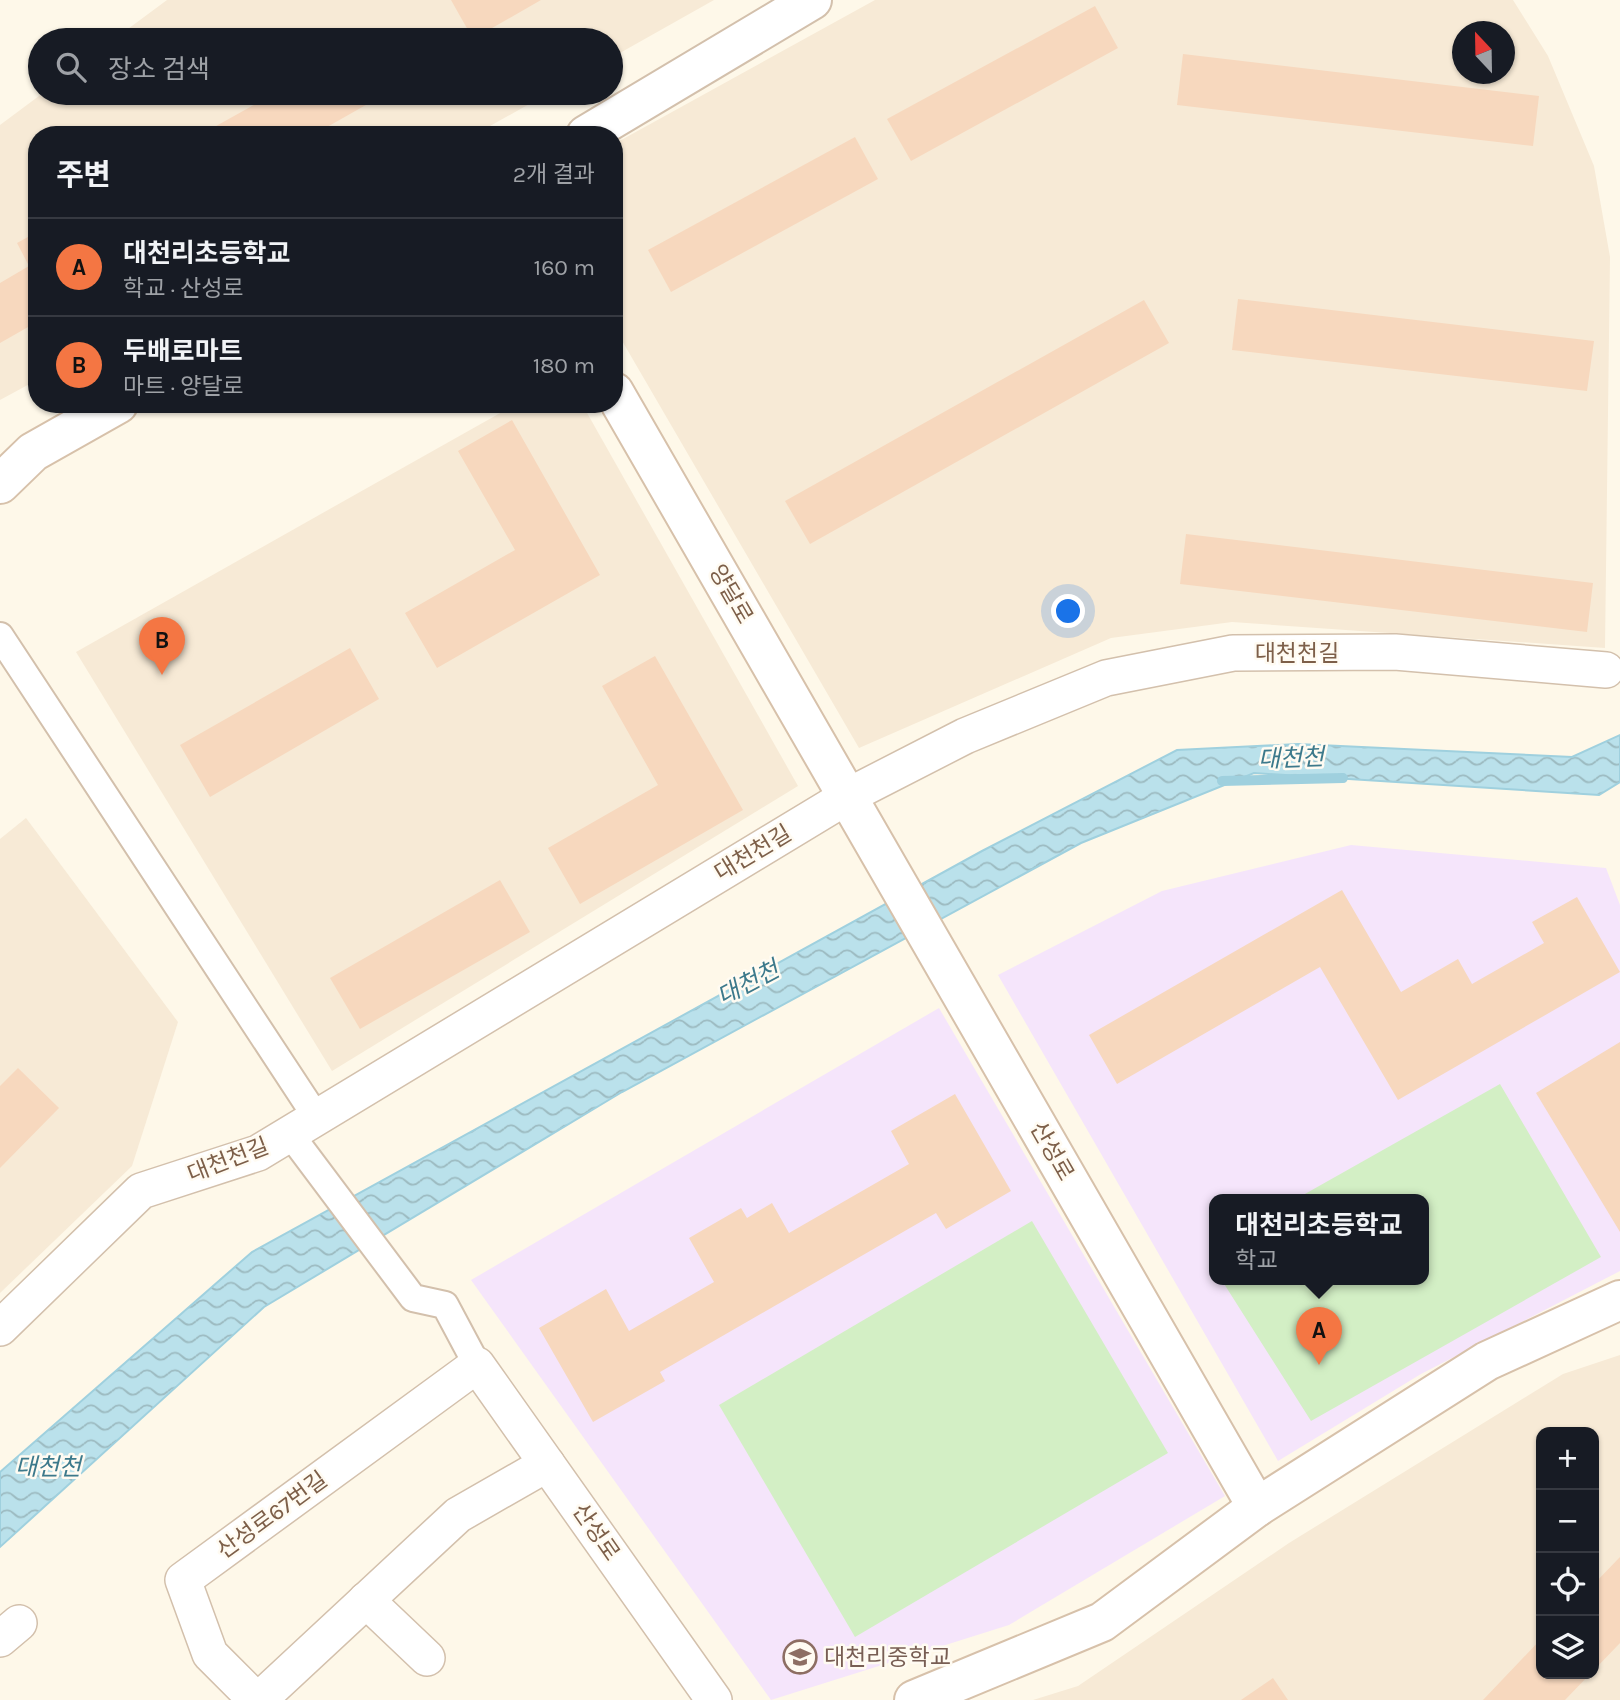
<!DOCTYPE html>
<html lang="ko">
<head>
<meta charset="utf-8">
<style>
  :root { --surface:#171b24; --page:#242831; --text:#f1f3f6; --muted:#9ea1a6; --line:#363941; --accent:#f47643 }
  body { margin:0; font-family:Karla,"Noto Sans KR",sans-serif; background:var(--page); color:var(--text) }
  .controls { position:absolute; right:21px; bottom:21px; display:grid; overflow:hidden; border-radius:14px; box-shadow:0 2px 5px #0004 }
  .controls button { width:63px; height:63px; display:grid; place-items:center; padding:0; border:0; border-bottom:2px solid var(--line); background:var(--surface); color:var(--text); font:35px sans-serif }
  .compass { position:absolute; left:1452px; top:21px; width:63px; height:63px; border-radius:50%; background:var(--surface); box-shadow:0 2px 5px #0004; rotate:338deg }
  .you { position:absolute; left:1069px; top:612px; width:24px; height:24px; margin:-18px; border:5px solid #fff; border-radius:50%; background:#1a73e8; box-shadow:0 0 0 10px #1a73e833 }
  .badge { display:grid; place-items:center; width:46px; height:46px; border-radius:50%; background:var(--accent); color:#111; font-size:23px; font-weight:700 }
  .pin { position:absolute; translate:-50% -58px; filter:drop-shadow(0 2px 4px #0008) }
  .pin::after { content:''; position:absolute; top:37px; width:24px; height:21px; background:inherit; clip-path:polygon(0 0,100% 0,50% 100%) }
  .popup { position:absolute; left:1209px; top:1194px; width:220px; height:91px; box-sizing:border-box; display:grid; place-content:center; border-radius:14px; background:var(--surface); filter:drop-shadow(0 2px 5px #0005); font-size:23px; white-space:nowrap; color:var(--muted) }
  .popup b { font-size:26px; color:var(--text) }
  .popup::after { content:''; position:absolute; left:50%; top:100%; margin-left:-14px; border:14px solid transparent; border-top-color:var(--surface) }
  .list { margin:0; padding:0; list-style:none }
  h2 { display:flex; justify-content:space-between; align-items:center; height:91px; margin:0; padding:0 28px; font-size:30px }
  h2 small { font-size:23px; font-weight:400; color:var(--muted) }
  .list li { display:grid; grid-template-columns:46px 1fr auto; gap:21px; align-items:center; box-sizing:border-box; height:98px; padding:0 28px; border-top:2px solid var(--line) }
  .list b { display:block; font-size:26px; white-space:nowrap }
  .list p { margin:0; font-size:23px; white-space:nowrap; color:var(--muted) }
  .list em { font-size:23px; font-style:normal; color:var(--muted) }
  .icon { flex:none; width:38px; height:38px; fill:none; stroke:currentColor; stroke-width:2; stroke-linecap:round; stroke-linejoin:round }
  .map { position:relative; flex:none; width:1620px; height:1700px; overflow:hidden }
  .search { position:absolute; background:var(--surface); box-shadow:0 2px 5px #0004; left:28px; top:28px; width:595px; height:77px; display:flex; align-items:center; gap:18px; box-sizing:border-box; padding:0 24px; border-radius:38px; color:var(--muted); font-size:26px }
  .panel { position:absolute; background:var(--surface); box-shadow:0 2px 5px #0004; left:28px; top:126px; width:595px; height:287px; border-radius:28px }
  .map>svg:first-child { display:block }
</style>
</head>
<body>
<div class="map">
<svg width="1620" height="1700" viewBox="0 0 1620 1700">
  <defs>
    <pattern id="water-waves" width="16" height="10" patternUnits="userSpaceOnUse" patternTransform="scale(1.75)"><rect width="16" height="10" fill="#bae1eb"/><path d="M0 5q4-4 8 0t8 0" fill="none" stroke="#9cbac0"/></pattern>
  </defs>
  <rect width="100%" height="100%" fill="#fef8e9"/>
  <g fill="#f7ead6" fill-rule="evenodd">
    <polygon points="167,0 714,0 611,58 611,40 113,40"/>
    <path d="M875,0h638l35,56 46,110 16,91 -5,391 -373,-26 -121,16 -252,110 -245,-421v-183zM1462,32h42v42h-42z"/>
    <polygon points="43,93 549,93 474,135 37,135 37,380 0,400 0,125"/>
    <polygon points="516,404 582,404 798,786 332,1071 76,652"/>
    <polygon points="26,818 178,1022 132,1166 0,1293 0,839"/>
    <path d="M1620,1355v345h-587l45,-14 211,-143 274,-169zM1541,1432h53v242h-53z"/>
  </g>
  <g fill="#f5e5fb" fill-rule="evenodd">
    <path d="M1351,845l255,23 14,37v366l-199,103 -143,87 -280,-486 164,-84zM1214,1199h210v80h-210z"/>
    <polygon points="939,1008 1225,1496 1009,1625 771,1700 471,1280"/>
  </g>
  <g fill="#d3efc5">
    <polygon points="1500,1084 1601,1257 1311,1421 1221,1279 1424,1279 1424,1199 1296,1199"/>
    <polygon points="1032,1221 1168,1453 855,1637 719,1405"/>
  </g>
  <polygon fill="url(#water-waves)" stroke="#9fd0de" stroke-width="2" points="1620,735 1620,782 1599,795 1254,773 1081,843 622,1092 264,1307 0,1547 0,1472 252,1252 982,851 1177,750 1298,744 1572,757"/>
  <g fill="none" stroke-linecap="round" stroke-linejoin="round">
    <polyline stroke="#9fd0de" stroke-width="10" points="1222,781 1343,778"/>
  </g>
  <g fill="#f7d8be">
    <polygon points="451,0 541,0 473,39"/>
    <polygon points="1095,6 1118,48 911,161 887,119"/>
    <polygon points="1183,54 1539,96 1533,146 1177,105"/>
    <polygon points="275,93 387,93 313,135 200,135"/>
    <polygon points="855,137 878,179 671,292 648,250"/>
    <polygon points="37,232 37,322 0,343 0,283 29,266 17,243"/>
    <polygon points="1238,299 1594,341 1587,391 1232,350"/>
    <polygon points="1144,300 1169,343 810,544 785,501"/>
    <polygon points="512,420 600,575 437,668 405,613 515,550 458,451"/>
    <polygon points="1186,534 1593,583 1587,632 1180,584"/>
    <polygon points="350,648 379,699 210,797 180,745"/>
    <polygon points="655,656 743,810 580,904 548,848 658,785 602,686"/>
    <polygon points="500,880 530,932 360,1029 330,978"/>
    <polygon points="1342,890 1401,992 1458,959 1472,984 1544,943 1532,922 1577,897 1620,972 1398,1100 1320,967 1117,1084 1089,1035"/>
    <polygon points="1620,1042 1620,1232 1536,1093"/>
    <polygon points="18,1068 59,1108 0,1168 0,1086"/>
    <polygon points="955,1094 1011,1191 946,1229 936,1213 660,1372 665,1381 593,1422 539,1328 606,1289 629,1331 714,1282 689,1238 741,1208 747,1218 772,1203 789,1233 909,1164 891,1131"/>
    <polygon points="1620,1557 1620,1643 1594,1670 1594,1584"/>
    <polygon points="1541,1639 1541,1674 1590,1674 1565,1700 1483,1700"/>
    <polygon points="1273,1678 1288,1700 1241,1700"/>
  </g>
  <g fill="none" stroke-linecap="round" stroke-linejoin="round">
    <defs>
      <g id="pedestrian">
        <polyline points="0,636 317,1118"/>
        <polyline points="290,1134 413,1298 445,1305 477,1365"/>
      </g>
      <g id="minor">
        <polyline points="0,1328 141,1191 258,1153 848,796 965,736 1106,678 1233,653 1395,652 1606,670"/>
        <polyline points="366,1600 427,1658"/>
        <polyline points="0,1639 19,1623"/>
        <polyline points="256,1700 210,1654 183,1580 477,1365 714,1700"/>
        <polyline points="259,1700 458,1515 547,1464"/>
      </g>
      <polyline id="tertiary" points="586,135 812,0"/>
      <g id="secondary">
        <polyline points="614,392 1257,1507"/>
        <polyline points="0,484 33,452 118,404"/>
        <polyline points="914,1700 1102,1622 1257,1507 1487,1361 1620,1300"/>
      </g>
    </defs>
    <use href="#pedestrian" stroke="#d3c0ac" stroke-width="30"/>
    <use href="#minor" stroke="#d3c0ac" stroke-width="38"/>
    <use href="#tertiary" stroke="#d3c0ac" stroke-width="42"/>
    <use href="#secondary" stroke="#d7c1aa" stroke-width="42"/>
    <use href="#pedestrian" stroke="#fff" stroke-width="26"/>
    <use href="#minor" stroke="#fff" stroke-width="35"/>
    <use href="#tertiary" stroke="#fff" stroke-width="38"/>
    <use href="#secondary" stroke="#fff" stroke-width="38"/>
  </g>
  <defs>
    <symbol id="school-ring" viewBox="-11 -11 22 22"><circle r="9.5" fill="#fffbf2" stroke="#8d6e63" stroke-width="1.5"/><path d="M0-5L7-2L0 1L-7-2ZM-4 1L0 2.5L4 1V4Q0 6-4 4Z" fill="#8d6e63"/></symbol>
  </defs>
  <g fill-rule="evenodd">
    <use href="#school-ring" x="781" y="1638" width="38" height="38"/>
  </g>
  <g text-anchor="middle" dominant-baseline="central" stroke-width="5" stroke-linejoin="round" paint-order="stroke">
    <g font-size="23" fill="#7d5f49" stroke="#fffbf2">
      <text transform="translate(731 594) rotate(60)">양달로</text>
      <text x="1297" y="653">대천천길</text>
      <text transform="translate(753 853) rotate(-31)">대천천길</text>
      <text transform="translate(1052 1151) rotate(60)">산성로</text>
      <text transform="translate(228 1160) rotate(-21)">대천천길</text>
      <text transform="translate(272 1515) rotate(-36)">산성로67번길</text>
      <text transform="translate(596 1532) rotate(55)">산성로</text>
    </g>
    <g font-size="23" fill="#785e54" stroke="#fffbf2" text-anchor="start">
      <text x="824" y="1657">대천리중학교</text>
    </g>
    <g font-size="24" font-style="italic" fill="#3c798b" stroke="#fffbf2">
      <text transform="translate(1291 758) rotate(-2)">대천천</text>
      <text transform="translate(748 983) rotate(-28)">대천천</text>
      <text x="48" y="1467">대천천</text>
    </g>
  </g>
</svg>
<div class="controls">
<button>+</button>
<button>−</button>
<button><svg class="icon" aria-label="locate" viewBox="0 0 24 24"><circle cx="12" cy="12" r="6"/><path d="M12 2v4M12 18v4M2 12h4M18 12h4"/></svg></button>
<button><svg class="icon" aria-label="layers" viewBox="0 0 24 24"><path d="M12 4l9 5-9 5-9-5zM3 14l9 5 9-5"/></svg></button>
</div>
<svg class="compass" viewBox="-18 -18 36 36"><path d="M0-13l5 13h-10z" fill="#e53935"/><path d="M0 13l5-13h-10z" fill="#9ea1a6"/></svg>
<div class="you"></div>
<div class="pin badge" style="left:1319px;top:1365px">A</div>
<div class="popup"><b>대천리초등학교</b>학교</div>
<div class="pin badge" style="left:162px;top:675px">B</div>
<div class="search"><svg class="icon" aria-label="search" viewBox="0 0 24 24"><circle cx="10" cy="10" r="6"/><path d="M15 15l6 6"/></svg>장소 검색</div>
<section class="panel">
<h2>주변<small>2개 결과</small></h2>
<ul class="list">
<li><span class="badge">A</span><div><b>대천리초등학교</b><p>학교 · 산성로</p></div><em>160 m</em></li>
<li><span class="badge">B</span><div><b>두배로마트</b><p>마트 · 양달로</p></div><em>180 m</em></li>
</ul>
</section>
</div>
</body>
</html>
